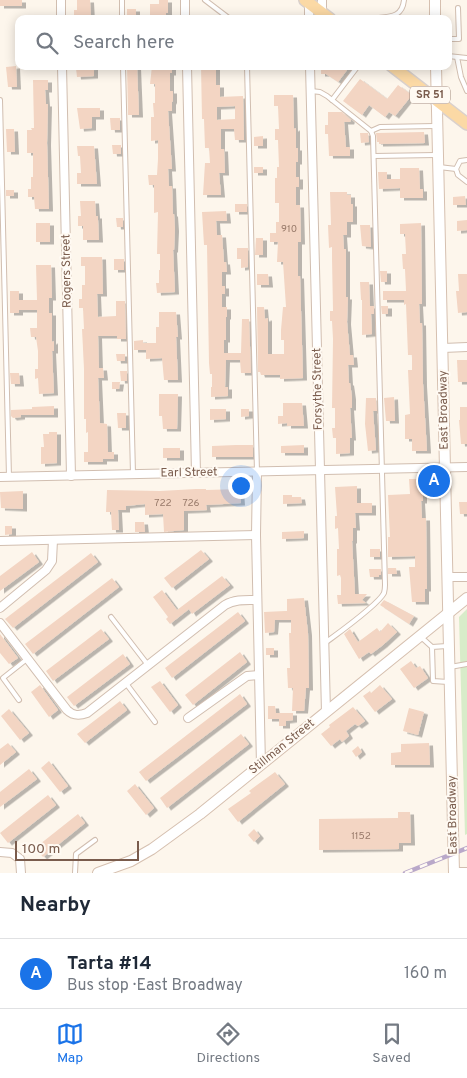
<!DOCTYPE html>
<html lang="en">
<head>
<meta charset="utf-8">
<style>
  :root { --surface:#fff; --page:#f2f2f3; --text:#1f2937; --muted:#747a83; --line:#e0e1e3; --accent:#1a73e8 }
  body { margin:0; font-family:Overpass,sans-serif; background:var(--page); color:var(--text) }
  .scale { position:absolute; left:15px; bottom:12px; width:124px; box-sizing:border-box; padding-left:5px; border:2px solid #7a5c4d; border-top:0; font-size:14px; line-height:18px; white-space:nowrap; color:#7a5c4d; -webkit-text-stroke:4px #fffaf3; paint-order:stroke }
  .you { position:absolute; left:240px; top:485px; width:18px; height:18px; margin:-12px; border:4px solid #fff; border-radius:50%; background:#1a73e8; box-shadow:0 0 0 8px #1a73e833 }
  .badge { display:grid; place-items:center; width:32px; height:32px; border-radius:50%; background:var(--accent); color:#fff; font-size:16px; font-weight:700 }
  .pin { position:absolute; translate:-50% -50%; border:2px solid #fff; box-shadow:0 1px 5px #0006 }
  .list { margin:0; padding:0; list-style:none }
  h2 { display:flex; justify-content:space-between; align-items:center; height:65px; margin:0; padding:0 20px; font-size:21px }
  h2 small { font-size:16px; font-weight:400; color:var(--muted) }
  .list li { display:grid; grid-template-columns:32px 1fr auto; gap:15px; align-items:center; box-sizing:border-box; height:70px; padding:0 20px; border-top:1px solid var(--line) }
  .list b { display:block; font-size:19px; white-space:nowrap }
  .list p { margin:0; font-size:16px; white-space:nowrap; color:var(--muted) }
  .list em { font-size:16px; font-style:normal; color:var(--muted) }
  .icon { flex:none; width:28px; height:28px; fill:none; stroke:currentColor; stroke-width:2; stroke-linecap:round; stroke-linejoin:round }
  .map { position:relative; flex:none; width:467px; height:873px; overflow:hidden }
  .search { position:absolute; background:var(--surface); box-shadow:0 2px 12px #0003; left:15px; right:15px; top:15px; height:55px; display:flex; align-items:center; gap:12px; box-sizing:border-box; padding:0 18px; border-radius:10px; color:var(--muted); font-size:19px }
  .sheet { height:135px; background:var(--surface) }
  nav { display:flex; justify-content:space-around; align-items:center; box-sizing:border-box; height:70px; border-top:1px solid var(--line); background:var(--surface); font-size:14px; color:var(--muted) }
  nav a { display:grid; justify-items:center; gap:2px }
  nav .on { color:var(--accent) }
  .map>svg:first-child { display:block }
</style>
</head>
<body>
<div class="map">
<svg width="467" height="873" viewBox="0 0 467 873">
  <defs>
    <filter id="shadow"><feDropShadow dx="4" dy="2.5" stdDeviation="0" flood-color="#0004"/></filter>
  </defs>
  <rect width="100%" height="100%" fill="#fdf6ec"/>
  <polygon fill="#d8ecc9" points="467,609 467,834 465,835 459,617"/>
  <g fill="#f3d5c3" fill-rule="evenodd" filter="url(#shadow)">
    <rect x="0" y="0" width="22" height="6"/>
    <polygon points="77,0 90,0 91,19 74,19 74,10 77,10"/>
    <polygon points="159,0 168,0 168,13 166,13 166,19 150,19 150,4 159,4"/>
    <rect x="127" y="9" width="9" height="10"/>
    <polygon points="16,66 17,87 8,87 6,67"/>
    <polygon points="127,66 137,66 139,115 128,115"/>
    <polygon points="152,66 172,66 172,73 170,73 170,91 173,91 173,101 172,102 172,111 168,111 172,169 168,169 169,186 172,186 173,214 174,214 175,229 174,250 173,250 175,292 157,293 156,283 159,283 159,270 160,270 160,254 157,254 158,212 154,213 154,185 149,185 148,175 157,175 158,159 158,140 151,141 151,117 154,117 153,103 155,103 155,84 150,84"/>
    <path d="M201,66h15v19h4v12l23,-1 1,44h-9l-1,-11h-13v20h3l1,24h-6l2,22h-18l2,-32h5l-1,-15h-4l-1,-29h-2zM235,106v13l-18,1v-13z"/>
    <polygon points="321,66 350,66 338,82 326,74 321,74"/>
    <polygon points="94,67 94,76 77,77 76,68"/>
    <polygon points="360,79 387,99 398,85 412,95 395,116 389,112 385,117 369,105 362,115 343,101"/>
    <polygon points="33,80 48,80 48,90 45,90 46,104 48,104 47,143 49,209 35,209 34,197 28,197 28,189 31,189 31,177 33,177 33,153 27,153 27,130 32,130 31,128 34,128"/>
    <polygon points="274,95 293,95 294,129 296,128 296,148 298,148 298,162 296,162 296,177 299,177 299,187 296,187 296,205 300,205 301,242 298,242 298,276 300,276 303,378 280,379 280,375 261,375 260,372 258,372 257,307 264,307 265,319 268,318 268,354 284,354 284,340 281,340 281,330 283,307 286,307 283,262 277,262 278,242 270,242 270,233 276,233 276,222 279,222 279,203 275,203 275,178 277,178 277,167 279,167 278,140 275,140 275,129 279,129 278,106 274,106"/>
    <polygon points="77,108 100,108 100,117 92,117 92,128 80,129"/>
    <polygon points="328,112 342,112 351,120 350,122 344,122 346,147 350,147 350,156 329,156 328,134 325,134 325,125 328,125"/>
    <polygon points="110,118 120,118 120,130 111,130"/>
    <polygon points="6,129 14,129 15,152 7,152"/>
    <polygon points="424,132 425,143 379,144 379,142 377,142 376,133"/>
    <polygon points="360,133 368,133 369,142 361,143"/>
    <polygon points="263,136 263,146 254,146 254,137"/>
    <polygon points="112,145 121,145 121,154 113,154"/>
    <polygon points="77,146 94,146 97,184 77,184 77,173 81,173 80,156 78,156"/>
    <rect x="254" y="167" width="9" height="6"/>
    <polygon points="400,168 419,168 420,189 423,189 423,198 400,198 400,188 379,189 378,172 387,172 387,179 400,179"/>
    <rect x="6" y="190" width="8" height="6"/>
    <polygon points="330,192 347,192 347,195 351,195 351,204 353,204 353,222 347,222 347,235 343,235 344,249 346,249 346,297 348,297 347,322 350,355 353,355 354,365 348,365 349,383 350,383 352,397 352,408 350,408 352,438 350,438 350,453 336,454 336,438 333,438 332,428 335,428 335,408 332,408 333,339 332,321 330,321 330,311 333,311 332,258 332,247 329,248 328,225 331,225"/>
    <polygon points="465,196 466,205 453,205 453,197"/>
    <polygon points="80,201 95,201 96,216 98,216 98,220 99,240 83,240 83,226 78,226 78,216 81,216"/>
    <rect x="235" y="204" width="12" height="8"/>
    <polygon points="226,211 227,221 216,221 217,235 222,235 224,262 226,262 227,272 222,272 222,286 225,286 225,294 222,294 222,307 227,307 227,317 226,317 226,340 224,340 224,353 241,353 242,319 249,319 251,373 241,373 240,360 226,360 225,387 228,387 228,396 211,397 211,387 212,387 212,374 210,374 209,363 207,245 204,245 202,212"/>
    <polygon points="116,218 123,218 123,227 117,227"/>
    <polygon points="467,220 467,230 457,231 457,221"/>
    <rect x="36" y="223" width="14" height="19"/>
    <polygon points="421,223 422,304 419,304 420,323 422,323 423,384 427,451 412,451 412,439 405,439 405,415 410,414 408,370 412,370 412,355 408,355 406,304 404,305 404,300 383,300 383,291 406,291 405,269 403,269 402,254 406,254 405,234 400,234 400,224"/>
    <polygon points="360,225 370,225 371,247 362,246"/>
    <polygon points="256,238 263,238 263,255 255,255"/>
    <polygon points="237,248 248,248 248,267 241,268 241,259 237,259"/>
    <polygon points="81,257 102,257 103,294 97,294 98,317 116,316 116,301 125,301 126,339 117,339 117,336 98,336 99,368 103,368 104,378 98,378 100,423 107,424 108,452 114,452 114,459 103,459 103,462 84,462 84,452 88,452 88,432 86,433 86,419 84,419 84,369 82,329 84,329 83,308 79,308 79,299 82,299 82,285 85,285 85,266 81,266"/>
    <rect x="114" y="259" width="10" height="11"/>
    <polygon points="36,265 51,265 52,298 49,298 49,313 52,313 52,342 54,341 54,351 52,351 54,393 39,394 38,378 35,379 35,369 38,369 38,351 36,337 31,337 30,328 37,328 37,310 19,310 19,313 10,313 10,291 19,291 19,300 37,300"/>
    <polygon points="380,271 387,271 387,282 381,282"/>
    <polygon points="257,274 268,274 269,285 257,285"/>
    <polygon points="458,274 467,274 467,312 458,313 456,291 459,291"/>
    <polygon points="360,282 369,282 370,306 374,306 374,314 371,314 372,334 362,335 362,300 361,300"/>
    <polygon points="381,306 388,306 388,314 382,314"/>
    <polygon points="159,312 176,312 178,337 176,337 178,380 164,380 162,358 146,359 146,350 134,350 134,341 143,340 143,343 156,343 156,327 159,327"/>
    <polygon points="116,354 125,354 125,361 117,361"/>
    <polygon points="457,360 467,360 467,382 458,382"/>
    <polygon points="120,371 127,371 127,381 121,381"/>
    <polygon points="10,373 19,373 20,384 11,384"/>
    <polygon points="112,382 120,382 119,389 112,389"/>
    <polygon points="159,394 178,394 177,429 163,429 162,416 159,416"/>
    <polygon points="394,397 395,421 386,421 384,398"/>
    <polygon points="366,398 376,398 377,411 373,411 376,450 368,451 365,424"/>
    <polygon points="283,403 302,403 304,426 287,426 287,423 278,424 278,416 283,416"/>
    <polygon points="54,406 54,415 21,415 21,417 13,418 11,416 11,410 32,409 32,407"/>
    <polygon points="460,407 467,407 467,444 461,444 459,420 460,420"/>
    <polygon points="210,409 226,409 226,419 210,420"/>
    <polygon points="241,409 249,409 249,416 241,417"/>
    <polygon points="117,413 126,413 126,428 118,428"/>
    <polygon points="49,432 57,432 57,463 41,464 41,447 44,447 43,434 49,434"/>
    <polygon points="236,445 253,445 253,457 212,457 212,446"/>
    <polygon points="304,445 304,453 281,453 281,446"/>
    <rect x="163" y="448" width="17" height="10"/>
    <polygon points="409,479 432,479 432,488 423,488 423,501 421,501 422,518 426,518 427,589 425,589 425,602 412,602 409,567 415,567 415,556 388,557 388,537 390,537 388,495 410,494"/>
    <polygon points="357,486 357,503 372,503 372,513 355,513 356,528 353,528 353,541 352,541 355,594 367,594 362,600 366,603 338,604 337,595 341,595 341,578 340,575 337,576 337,549 339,549 338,528 335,529 335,516 337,516 335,487"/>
    <polygon points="196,489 206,489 206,490 240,489 241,503 206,505 207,510 184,511 184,530 164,532 163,514 145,515 145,504 126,506 126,510 118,510 119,530 112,530 111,512 106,512 107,490 160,491"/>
    <polygon points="23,491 23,509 1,508 0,492"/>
    <polygon points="283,495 292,495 292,497 301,497 302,503 283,504"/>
    <polygon points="459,502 467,502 467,514 460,514"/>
    <polygon points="135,522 144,522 145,532 135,532"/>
    <polygon points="5,526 12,526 12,534 5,535"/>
    <polygon points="304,531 304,538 282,539 282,532"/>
    <rect x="370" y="549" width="10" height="8"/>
    <polygon points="201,550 209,559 172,588 164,578"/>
    <polygon points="32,552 39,562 0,591 0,576"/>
    <polygon points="91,553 98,562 13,628 5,619"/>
    <polygon points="388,568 396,568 397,574 388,574"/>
    <polygon points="369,569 381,569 381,575 379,575 379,577 370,577"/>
    <polygon points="222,576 230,585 192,614 189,609 170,624 166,619 168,617 153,597 162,590 177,610"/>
    <polygon points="112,578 119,587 33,654 25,644"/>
    <polygon points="304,598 308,633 309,688 306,688 304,711 292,711 293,688 288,688 287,668 290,668 289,633 291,633 291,620 275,620 274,632 265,633 264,612 285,611 287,611 287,599"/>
    <polygon points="384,600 414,616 409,624 380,605"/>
    <polygon points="238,612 245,621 172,678 165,668"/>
    <polygon points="388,623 397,632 383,645 371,654 369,652 359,659 344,634 350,629 358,642 377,628 380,632"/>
    <polygon points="101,629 109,639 53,681 46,671"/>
    <polygon points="0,634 18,658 9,664 0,653"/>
    <rect x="266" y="648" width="8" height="7"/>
    <polygon points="240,652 247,662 193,705 185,695"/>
    <polygon points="123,654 130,664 74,706 67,697"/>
    <polygon points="411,661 416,668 420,666 428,678 414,688 400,669"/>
    <polygon points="160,681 178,705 170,712 151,687"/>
    <polygon points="40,685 58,710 49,717 31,692"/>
    <polygon points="380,685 392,699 375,712 363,696 370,691 371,693"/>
    <polygon points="240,694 247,704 146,781 139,772"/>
    <polygon points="120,701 127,710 85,743 77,734"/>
    <polygon points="268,706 275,706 276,713 293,713 293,720 286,721 286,726 279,726 279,719 268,719"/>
    <polygon points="353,707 365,721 358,726 355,724 346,731 349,736 342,742 340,739 331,746 321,734 330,727 329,725"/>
    <polygon points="409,708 424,712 418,735 403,731"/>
    <polygon points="9,709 29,733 20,740 1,716"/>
    <polygon points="241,734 249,744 167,808 160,798"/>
    <polygon points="8,743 16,752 0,765 0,749"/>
    <polygon points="429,743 430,765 391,765 391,753 401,752 401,744"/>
    <polygon points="358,746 362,752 356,757 352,751"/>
    <polygon points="49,761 68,786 60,792 41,768"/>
    <polygon points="29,769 37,779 0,807 0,792"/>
    <polygon points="275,772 285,784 238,822 228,809 251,793 249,791 257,785"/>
    <polygon points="135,784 154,808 146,815 127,791"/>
    <polygon points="48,795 56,805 8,843 0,833"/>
    <polygon points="398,812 410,812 411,843 399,843 399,849 319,850 319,819 398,818"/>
    <polygon points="78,814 85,823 43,857 35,848"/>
    <polygon points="254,829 260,836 254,842 248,835"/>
  </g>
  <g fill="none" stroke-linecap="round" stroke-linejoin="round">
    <defs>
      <g id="lane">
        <polyline points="122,0 122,19"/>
        <polyline points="205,0 230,19"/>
        <path d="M371,19c15,-3 31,1 33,-19"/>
        <polyline points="448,39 459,39 458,8"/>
        <polyline points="448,56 467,58"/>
        <polyline points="457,57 461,77 467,91"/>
        <polyline points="123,66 133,474"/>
        <polyline points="247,66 257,472"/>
        <path d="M311,91l9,1 7,4 44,35 2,5 12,449c0,3 0,4 -1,8 -6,12 -47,41 -59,50"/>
        <polyline points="0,100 9,477"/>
        <polyline points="332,100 358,66"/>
        <polyline points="371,131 380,127 435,126"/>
        <polyline points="374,156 436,155"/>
        <polyline points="467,160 460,161 456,169 458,175 467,182"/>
        <polyline points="439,167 456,169"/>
        <polyline points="111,617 148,665"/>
        <polyline points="421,637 432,647"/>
        <polyline points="447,646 432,647 433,681 448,682"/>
        <polyline points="450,667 467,664"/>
        <polyline points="125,682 155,722"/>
        <polyline points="19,700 3,678 27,659"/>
        <polyline points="75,873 76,854 95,840"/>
      </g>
      <g id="street">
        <polyline points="61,0 61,19"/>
        <polyline points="185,0 185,19"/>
        <polyline points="322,0 322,13"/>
        <polyline points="309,3 309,19"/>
        <polyline points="62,66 71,476"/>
        <polyline points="187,66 196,473"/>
        <polyline points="310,66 326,712"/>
        <polyline points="443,348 467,347"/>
        <polyline points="257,472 256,535 261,765"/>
        <polyline points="0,477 467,467"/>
        <polyline points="0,541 256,535"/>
        <polyline points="448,577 467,577"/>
        <polyline points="0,608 46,570 52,561 53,540"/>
        <path d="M0,623l67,87c6,6 12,6 20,3l138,-108c10,-6 21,-5 32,-5"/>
        <polyline points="188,718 247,676 259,675"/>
        <polyline points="0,852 12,853 20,859 21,873"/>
        <polyline points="454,872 467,872"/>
      </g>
      <g id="secondary">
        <polyline points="435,0 435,19"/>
        <polyline points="436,66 454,873"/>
        <polyline points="98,873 131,861 152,849 200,814 467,598"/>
      </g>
      <g id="primary">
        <polyline points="305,0 330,19"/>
        <polyline points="392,66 467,124"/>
      </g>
    </defs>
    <use href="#lane" stroke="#d1beb0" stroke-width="6"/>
    <use href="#street" stroke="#d1beb0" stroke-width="10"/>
    <use href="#secondary" stroke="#d6c0b0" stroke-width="12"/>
    <use href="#primary" stroke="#dad1cd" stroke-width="14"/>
    <use href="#lane" stroke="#fff" stroke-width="4"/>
    <use href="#street" stroke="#fff" stroke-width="8"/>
    <use href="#secondary" stroke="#fff" stroke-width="10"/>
    <use href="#primary" stroke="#fbd9a5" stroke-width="11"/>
    <defs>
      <polyline id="rail" points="405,873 467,848"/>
    </defs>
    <use href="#rail" stroke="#b9a8c9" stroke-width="4.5"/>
    <use href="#rail" stroke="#fffaf3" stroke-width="2.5" stroke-dasharray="8" stroke-linecap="butt"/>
  </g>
  <g text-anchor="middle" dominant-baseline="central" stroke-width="4" stroke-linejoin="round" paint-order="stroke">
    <g font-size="10" fill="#987a6a">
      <text x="289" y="229">910</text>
      <text x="163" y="503">722</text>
      <text x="191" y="503">726</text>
      <text x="361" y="836">1152</text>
    </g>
    <rect fill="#fffaf3" stroke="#a28b7f" stroke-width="1" x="410" y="86.5" width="40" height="17" rx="4"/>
    <g font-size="11" font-weight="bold" fill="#7a5c4d">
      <text x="430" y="95">SR 51</text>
    </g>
    <g font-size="12" fill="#7a5c4d" stroke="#fffaf3">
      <text transform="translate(67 271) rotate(-91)">Rogers Street</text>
      <text transform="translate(318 389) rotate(-91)">Forsythe Street</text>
      <text transform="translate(444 410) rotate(-91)">East Broadway</text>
      <text transform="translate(189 473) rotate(-1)">Earl Street</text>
      <text transform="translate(282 747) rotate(-39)">Stillman Street</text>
      <text transform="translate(453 815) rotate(-91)">East Broadway</text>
    </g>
  </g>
</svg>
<div class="scale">100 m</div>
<div class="you"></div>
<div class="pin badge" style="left:434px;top:481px">A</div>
<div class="search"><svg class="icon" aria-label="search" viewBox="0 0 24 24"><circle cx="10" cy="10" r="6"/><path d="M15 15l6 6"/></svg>Search here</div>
</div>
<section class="sheet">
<h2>Nearby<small></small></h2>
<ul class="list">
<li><span class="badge">A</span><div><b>Tarta #14</b><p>Bus stop · East Broadway</p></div><em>160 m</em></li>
</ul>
</section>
<nav>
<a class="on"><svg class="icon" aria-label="map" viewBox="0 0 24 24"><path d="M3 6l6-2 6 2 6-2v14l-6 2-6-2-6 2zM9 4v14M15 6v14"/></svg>Map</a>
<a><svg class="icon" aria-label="directions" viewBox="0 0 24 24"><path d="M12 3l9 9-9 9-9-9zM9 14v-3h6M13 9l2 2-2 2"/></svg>Directions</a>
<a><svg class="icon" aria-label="saved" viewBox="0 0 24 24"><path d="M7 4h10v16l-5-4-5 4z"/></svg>Saved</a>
</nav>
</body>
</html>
